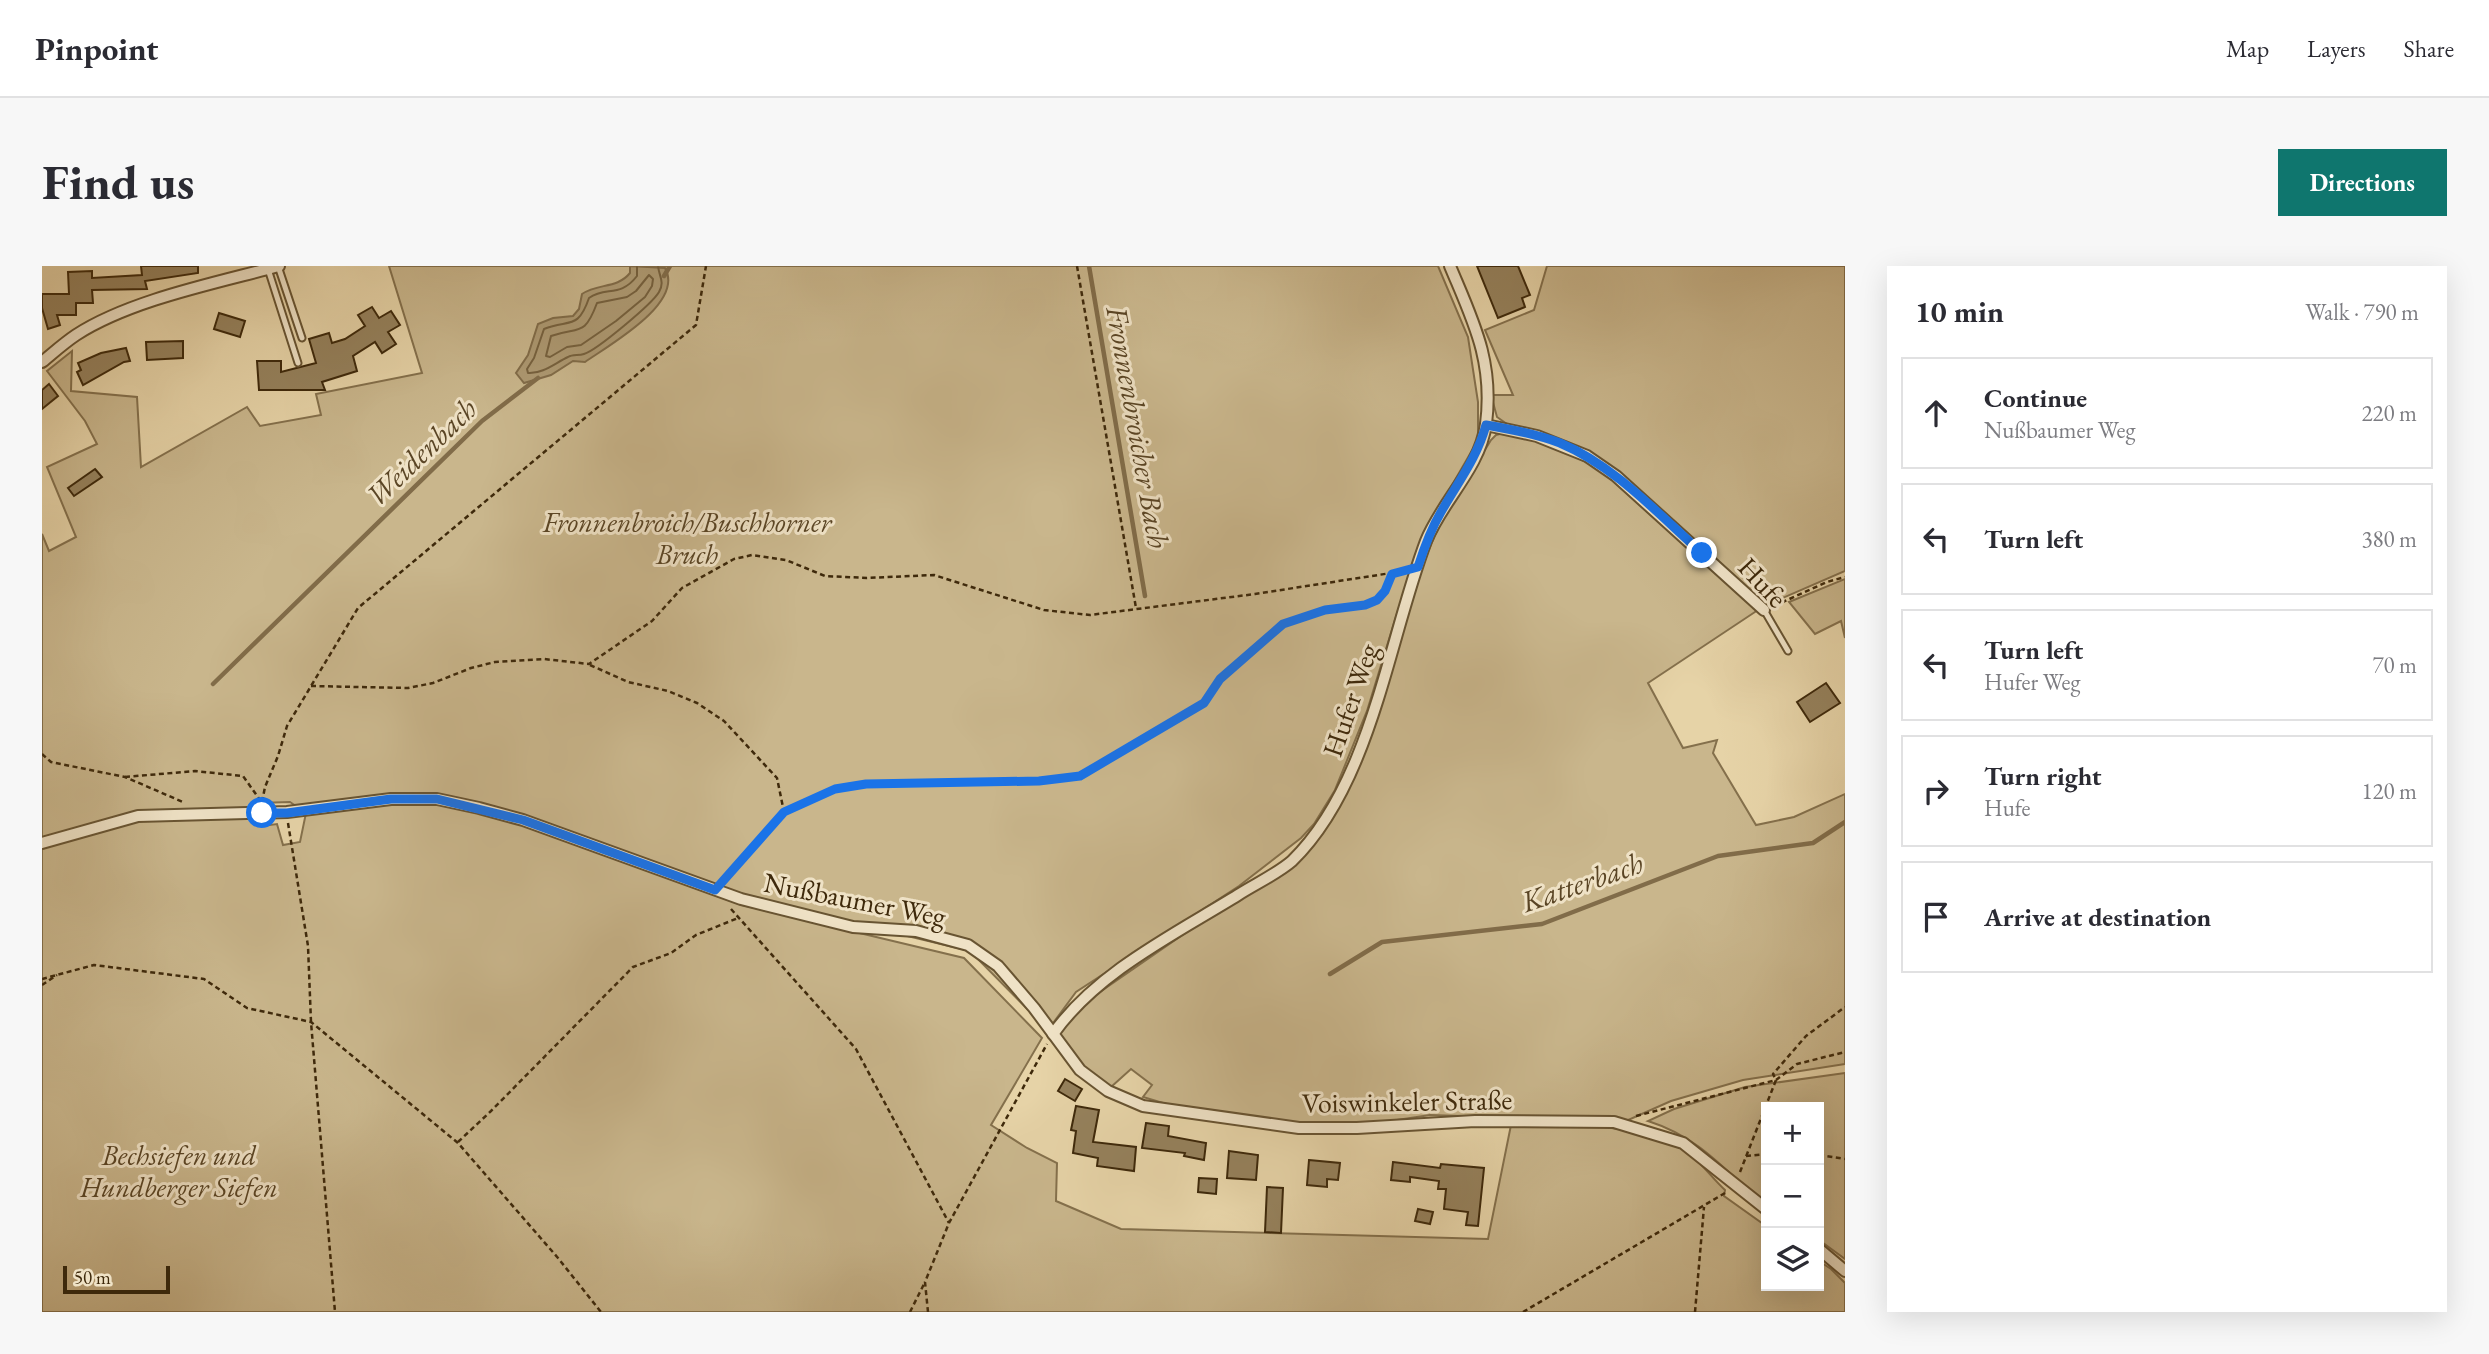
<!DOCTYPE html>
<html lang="en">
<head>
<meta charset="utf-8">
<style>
  :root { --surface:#fff; --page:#f7f7f7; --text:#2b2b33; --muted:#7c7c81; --line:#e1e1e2; --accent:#0f766e }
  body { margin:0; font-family:"EB Garamond",serif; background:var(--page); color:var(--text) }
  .controls { position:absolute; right:21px; bottom:21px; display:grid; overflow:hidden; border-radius:0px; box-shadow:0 7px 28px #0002 }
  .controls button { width:63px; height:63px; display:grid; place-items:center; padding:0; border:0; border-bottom:2px solid var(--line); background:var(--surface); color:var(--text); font:35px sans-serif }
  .scale { position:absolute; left:21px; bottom:18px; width:107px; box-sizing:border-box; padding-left:7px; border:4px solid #3e290b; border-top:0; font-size:19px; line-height:24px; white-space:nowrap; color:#3e290b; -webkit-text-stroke:5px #efe2c6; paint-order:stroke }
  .stop { position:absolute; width:21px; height:21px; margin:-16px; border:5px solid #1a73e8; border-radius:50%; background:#fff }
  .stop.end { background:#1a73e8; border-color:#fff; box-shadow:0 2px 7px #0008 }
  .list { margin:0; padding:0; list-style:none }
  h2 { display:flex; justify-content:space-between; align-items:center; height:91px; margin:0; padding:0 28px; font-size:30px }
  h2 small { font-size:23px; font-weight:400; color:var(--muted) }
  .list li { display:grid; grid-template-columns:46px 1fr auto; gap:21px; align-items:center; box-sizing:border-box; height:112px; margin:0 14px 14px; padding:0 14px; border:2px solid var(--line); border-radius:0px }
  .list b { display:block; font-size:26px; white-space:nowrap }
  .list p { margin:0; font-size:23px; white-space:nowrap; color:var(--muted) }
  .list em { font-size:23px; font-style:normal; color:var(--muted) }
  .icon { flex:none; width:38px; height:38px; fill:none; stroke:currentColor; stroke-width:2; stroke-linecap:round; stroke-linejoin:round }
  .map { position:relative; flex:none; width:1803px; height:1046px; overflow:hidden; border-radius:0px }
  header { display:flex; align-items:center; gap:42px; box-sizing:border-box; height:98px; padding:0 35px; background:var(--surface); border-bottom:2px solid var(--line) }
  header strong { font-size:33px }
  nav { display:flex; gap:38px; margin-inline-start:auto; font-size:24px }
  .intro { display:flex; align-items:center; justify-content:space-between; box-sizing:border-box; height:168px; padding:0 42px }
  h1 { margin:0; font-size:49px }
  .button { padding:18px 32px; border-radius:0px; background:var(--accent); color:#fff; font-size:24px; font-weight:700 }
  main { display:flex; gap:42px; padding:0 42px }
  aside { flex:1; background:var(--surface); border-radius:0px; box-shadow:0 7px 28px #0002 }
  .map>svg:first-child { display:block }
</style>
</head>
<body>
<header>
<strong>Pinpoint</strong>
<nav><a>Map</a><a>Layers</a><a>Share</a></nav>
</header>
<div class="intro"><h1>Find us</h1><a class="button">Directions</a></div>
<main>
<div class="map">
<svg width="1803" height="1046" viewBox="0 0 1803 1046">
  <rect width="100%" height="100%" fill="#e6d3a7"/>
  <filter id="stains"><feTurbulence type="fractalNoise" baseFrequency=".00286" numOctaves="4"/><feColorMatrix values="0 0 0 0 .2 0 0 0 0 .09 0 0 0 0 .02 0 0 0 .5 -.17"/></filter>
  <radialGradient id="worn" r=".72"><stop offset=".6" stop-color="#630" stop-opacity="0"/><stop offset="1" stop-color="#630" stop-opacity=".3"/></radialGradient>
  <g fill="#c9b68c" stroke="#84704c" stroke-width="2" fill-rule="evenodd">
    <path d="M347,0h1049l30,71 10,65v38l-49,85 -31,85 -31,101 -32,79 -21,34 -13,14 -62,48 -163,106 -28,38 -78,-79 -226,-54 -225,-73 223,81 222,53 78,80 -51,87 36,23 30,15 -1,38 65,28 367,10 23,-114c53,2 112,-4 161,18 22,9 36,31 53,47l-1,6 42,30v60h53v-25l12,8 14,14v29h-1803v-778l7,17 27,-14 -29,-70 50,-23 -12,-23 -38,-50 25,-20 -1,40 66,6 4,70 106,-60 13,19 61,-11 -5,-21 106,-21zM248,536l16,11 -6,29 -17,3 -6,-21 -14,2 -8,-9 3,-14z"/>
    <polygon points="1505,0 1803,0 1803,305 1729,337 1722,338 1586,216 1509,170 1465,158 1455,151 1449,129 1471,129 1443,64 1492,44"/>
    <path d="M1465,166c34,8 68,22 97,41l154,137 -110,73 35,65 34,-8 -4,13 43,72 38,-8 51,-23v270l-102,16 -72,21 -45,20 -196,-6 -66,10 -70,1 -121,-20 -30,-9 9,-12 -21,-16 -20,18 -33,-19 -25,-31 31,-34 230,-159c65,-87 76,-198 116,-297 15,-38 40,-72 61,-107l5,-5z"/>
    <polygon points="1803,313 1803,372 1799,355 1773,368 1747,336"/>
    <path d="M1803,807v186l-26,-19v-133h-53v99c-41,-35 -65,-68 -118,-85l26,-12 71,-22z"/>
  </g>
  <path fill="#ad9972" stroke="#816c49" stroke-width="2" d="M588,0l35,2c20,35 -56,77 -80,94l-12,-1 -22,14 -27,8 -8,-10 12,-18 10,-31 15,-6 20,-2 6,-7 3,-15c16,-11 35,-5 48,-21z"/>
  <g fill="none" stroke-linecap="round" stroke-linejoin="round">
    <g stroke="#76613e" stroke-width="2">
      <path d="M595,0v10c-17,22 -31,10 -48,22 -11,32 -19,21 -45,31l-10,29 -7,11 1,4c15,1 27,-10 40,-16 5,-3 10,-1 16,-3 13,-4 68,-50 75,-62 6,-10 0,-16 -1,-26"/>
      <path d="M607,9l4,4 -1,7 -7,11 -29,24 -35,24 -14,2 -17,10 -4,-1 5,-20c28,-10 33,2 46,-33l30,-6 9,-6z"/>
    </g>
    <g stroke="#816c49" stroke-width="4.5">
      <polyline points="1047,0 1103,330"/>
      <polyline points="622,10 628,0"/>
      <polyline points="171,418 440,155 496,112"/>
      <polyline points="1288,708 1340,676 1500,658 1676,590 1771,577 1803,556"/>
    </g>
  </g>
  <g fill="#95815c" stroke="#3e290b" stroke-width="2">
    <polygon points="99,0 156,0 156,7 103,15 105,23 50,24 51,37 34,37 34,49 15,49 18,59 6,63 0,42 0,28 27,28 26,6 50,5 50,12 100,9"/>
    <polygon points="1435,0 1476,0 1488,29 1480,32 1483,41 1456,52"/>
    <polygon points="330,41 337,52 349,45 358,59 346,66 354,78 340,87 333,76 311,90 315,105 280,116 283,124 217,124 215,95 239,95 239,106 274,97 267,73 287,67 290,77 303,73 323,60 316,49"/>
    <polygon points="177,47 203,55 198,71 172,63"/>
    <polygon points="141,75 141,92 105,94 104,76"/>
    <polygon points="84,82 88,95 82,96 41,119 35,106 39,104 36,97 59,87"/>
    <polygon points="7,118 16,130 0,143 0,124"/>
    <polygon points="53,203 60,211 32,230 26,222"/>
    <polygon points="1784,417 1798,437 1768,456 1755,436"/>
    <polygon points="1023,813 1040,823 1033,835 1016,825"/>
    <polygon points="1034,840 1057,844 1051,876 1094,881 1092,905 1055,900 1056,892 1031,887 1034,865 1029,864"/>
    <polygon points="1104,857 1127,860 1126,870 1164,877 1162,894 1142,890 1143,887 1100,882"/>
    <polygon points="1187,885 1216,889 1214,914 1185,912"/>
    <polygon points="1267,894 1298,897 1296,914 1285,913 1285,921 1265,919"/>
    <polygon points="1351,896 1398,902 1399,898 1442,902 1436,960 1424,959 1426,946 1402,943 1404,923 1396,923 1397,915 1368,911 1368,916 1349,914"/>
    <polygon points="1157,912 1175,913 1174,928 1156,926"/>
    <polygon points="1225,921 1241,922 1239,967 1223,966"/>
    <polygon points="1376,943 1391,946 1388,958 1373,955"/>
  </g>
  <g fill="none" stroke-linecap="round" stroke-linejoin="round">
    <defs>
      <g id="lane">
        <polyline points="236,0 260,72"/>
        <polyline points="226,3 256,97"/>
        <polyline points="1722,344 1746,385"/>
      </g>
      <g id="street">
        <path d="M0,96c11,-9 22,-19 34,-27 54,-35 140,-52 203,-69"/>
        <polyline points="1444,159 1495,170 1545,190 1574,210 1722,344"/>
        <polyline points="0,577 96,550 245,546 349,533 395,533 437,542 481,554 699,633 811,661 874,665 926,679 956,700 992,742 1038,804 1066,825 1101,840 1257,862 1315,862 1433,855 1572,856 1641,877 1724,943"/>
        <path d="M1011,768c44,-62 122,-100 185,-139 17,-11 39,-21 54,-34 79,-77 96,-219 134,-320 16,-40 54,-73 60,-117 8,-63 -13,-103 -36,-158"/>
        <polyline points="1777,983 1803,1005"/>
      </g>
    </defs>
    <use href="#lane" stroke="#685432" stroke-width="9"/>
    <use href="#street" stroke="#685432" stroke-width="14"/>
    <g stroke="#3e290b" stroke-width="2.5" stroke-dasharray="5 3.5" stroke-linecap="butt">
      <polyline points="1035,0 1094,342"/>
      <polyline points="1732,340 1785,316 1803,311"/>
      <polyline points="548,399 586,416 626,425 655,437 682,455 735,512 742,546"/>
      <polyline points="269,420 366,422 391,417 429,402 453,396 502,393 547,398 610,355 640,322 692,293 710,289 744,294 783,310 825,312 892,309 1002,344 1048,349 1213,328 1362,305"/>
      <polyline points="0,488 9,496 83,511 141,536"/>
      <polyline points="83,511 153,505 201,510 218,534"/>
      <polyline points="220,536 223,521 236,490 245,460 316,342 654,59 664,0"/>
      <polyline points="246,557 266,680 269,756 293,1046"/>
      <polyline points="682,614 742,546 793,523 824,518 997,515 1038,510 1162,437 1178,413 1241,358 1256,351 1283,344 1323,339 1335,334 1343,325 1350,308"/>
      <polyline points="689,643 814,783 907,957"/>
      <polyline points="0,713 52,699 162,713 205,742 269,756 416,877 516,992 559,1046"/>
      <polyline points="0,719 15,709"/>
      <polyline points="1594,850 1734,814 1755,798 1803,786"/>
      <polyline points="416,876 449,845 591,701 629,687 654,669 696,652"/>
      <polyline points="1777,889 1803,893"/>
      <polyline points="1704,890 1724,888"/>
      <polyline points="1698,906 1734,814 1731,808 1764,770 1803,741"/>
      <polyline points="868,1046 882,1018"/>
      <polyline points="886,1046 883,1016 907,957 1005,778"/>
      <polyline points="1481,1046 1683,927"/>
      <polyline points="1653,1046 1662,941"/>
    </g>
    <use href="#lane" stroke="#efe2c6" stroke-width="5"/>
    <use href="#street" stroke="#efe2c6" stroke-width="10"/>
  </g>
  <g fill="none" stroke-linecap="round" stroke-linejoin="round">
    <path stroke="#1a73e8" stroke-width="9" d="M220,547h25l104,-14h46l86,21 192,70 69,-78 51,-23 31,-5 173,-3 41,-5 124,-73 16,-24 63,-55 42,-14 40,-5 12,-5 8,-9 7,-17 26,-7c6,-19 13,-38 23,-55 17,-30 36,-54 45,-87 24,4 50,9 74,18 55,23 98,71 142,110"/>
  </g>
  <g text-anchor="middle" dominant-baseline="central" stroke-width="6" stroke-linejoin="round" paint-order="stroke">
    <g font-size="28" font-style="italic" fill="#5a4525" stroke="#efe2c6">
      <text x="645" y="256">Fronnenbroich/Buschhorner<tspan x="645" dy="32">Bruch</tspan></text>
      <text x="137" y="889">Bechsiefen und<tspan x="137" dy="32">Hundberger Siefen</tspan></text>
    </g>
    <g font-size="28" fill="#3e290b" stroke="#efe2c6">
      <text transform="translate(1721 316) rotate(47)">Hufe</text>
      <text transform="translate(1308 434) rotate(-71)">Hufer Weg</text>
      <text transform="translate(813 633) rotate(11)">Nußbaumer Weg</text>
      <text transform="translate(1365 835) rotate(-1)">Voiswinkeler Straße</text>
    </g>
    <g font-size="30" font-style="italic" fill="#5a4525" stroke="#efe2c6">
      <text transform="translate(1096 161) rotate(80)">Fronnenbroicher Bach</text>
      <text transform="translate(379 186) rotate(-44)">Weidenbach</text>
      <text transform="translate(1540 616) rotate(-19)">Katterbach</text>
    </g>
  </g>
  <rect width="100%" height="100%" filter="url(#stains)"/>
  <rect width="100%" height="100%" fill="url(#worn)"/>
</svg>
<div class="controls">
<button>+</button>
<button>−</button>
<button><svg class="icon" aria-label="layers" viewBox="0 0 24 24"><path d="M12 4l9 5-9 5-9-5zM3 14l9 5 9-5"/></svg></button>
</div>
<div class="scale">50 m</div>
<div class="stop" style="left:220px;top:547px"></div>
<div class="stop end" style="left:1660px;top:287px"></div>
</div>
<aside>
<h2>10 min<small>Walk · 790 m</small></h2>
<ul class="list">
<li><svg class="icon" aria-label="ahead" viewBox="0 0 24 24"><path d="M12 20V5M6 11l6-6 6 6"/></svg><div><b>Continue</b><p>Nußbaumer Weg</p></div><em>220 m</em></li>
<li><svg class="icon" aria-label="left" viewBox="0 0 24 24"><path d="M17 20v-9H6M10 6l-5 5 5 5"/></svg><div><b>Turn left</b></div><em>380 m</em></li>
<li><svg class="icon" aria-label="left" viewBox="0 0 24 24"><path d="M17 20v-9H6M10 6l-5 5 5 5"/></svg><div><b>Turn left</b><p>Hufer Weg</p></div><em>70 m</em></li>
<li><svg class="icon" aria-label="right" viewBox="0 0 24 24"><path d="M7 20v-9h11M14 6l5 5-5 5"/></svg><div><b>Turn right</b><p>Hufe</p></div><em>120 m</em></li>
<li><svg class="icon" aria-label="arrive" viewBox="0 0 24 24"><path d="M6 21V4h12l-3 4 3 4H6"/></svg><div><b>Arrive at destination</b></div></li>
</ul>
</aside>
</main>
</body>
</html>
